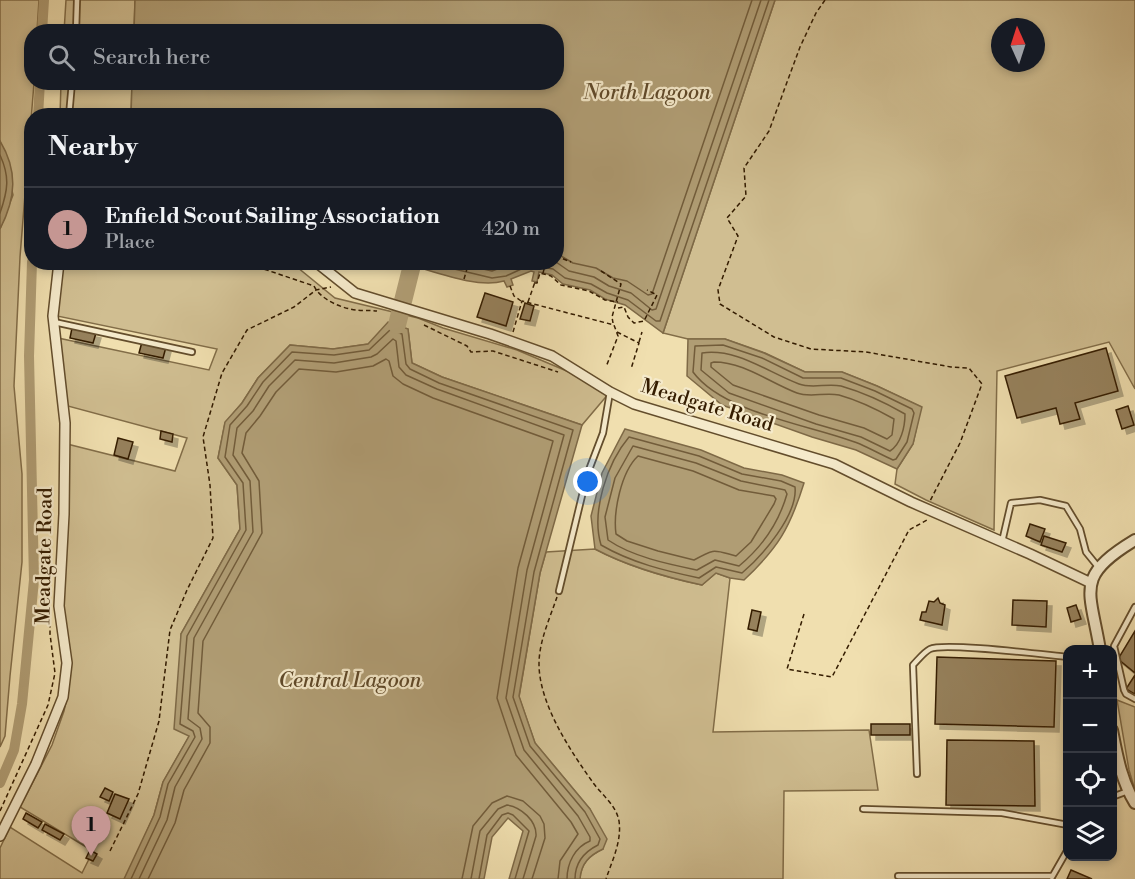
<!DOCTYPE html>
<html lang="en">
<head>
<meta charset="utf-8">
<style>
  :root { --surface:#171b24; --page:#20242c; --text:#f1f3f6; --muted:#9ea1a6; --line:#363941; --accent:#c59692 }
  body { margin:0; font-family:"Libre Bodoni",serif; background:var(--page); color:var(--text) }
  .controls { position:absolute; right:18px; bottom:18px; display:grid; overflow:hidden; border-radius:12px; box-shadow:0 3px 9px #0003 }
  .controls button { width:54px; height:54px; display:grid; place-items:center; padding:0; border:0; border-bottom:2px solid var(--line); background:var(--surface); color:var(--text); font:30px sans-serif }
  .compass { position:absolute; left:991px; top:18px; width:54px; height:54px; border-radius:50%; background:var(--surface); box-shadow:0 3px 9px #0003; rotate:357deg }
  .you { position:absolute; left:588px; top:482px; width:21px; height:21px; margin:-15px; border:4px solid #fff; border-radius:50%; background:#1a73e8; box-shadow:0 0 0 9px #1a73e833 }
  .badge { display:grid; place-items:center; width:39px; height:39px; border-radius:50%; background:var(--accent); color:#111; font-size:20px; font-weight:700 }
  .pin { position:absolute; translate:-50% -50px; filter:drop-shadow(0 2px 3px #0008) }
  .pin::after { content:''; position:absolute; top:32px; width:21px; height:18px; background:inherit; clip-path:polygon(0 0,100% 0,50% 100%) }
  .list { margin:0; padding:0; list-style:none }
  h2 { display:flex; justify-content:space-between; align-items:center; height:78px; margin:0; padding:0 24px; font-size:26px }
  h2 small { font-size:20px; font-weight:400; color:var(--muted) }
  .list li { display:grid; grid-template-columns:39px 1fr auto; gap:18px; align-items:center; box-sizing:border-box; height:84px; padding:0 24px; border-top:2px solid var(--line) }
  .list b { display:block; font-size:22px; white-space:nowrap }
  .list p { margin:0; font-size:20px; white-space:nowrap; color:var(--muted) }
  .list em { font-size:20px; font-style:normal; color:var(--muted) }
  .icon { flex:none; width:33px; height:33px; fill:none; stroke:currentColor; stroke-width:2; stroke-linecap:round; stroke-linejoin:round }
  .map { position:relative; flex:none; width:1135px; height:879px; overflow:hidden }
  .search { position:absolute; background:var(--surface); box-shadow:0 3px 9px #0003; left:24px; top:24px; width:540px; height:66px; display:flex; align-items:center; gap:15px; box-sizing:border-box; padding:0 21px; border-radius:24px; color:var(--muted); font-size:22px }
  .panel { position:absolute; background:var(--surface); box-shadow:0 3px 9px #0003; left:24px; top:108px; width:540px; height:162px; border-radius:24px }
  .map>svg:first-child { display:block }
</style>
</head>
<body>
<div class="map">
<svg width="1135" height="879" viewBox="0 0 1135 879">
  <defs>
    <filter id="shadow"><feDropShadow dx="5" dy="5" stdDeviation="0" flood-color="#0004"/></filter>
  </defs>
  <rect width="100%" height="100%" fill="#f0dfaf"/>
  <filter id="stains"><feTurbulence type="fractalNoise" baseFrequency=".00333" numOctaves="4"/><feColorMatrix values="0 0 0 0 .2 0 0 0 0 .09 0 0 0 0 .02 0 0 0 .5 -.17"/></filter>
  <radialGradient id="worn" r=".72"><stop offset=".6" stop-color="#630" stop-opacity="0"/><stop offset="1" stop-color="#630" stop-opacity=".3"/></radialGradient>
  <g fill="#d0be91" stroke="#826d48" stroke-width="1.5" fill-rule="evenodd">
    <polygon points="0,0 39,0 37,31 32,32 32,82 34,83 20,257 14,386 22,474 22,562 10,676 5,736 0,747 0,229 13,195 0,141"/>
    <polygon points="66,0 135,0 134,31 64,32"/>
    <path d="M775,0h360v389l-26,-47 -112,29 -3,159 -68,-30 -31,-16 2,-15 16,-25 8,-37 -44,-21 -35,-14h-37l-40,-19 -40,-14h-37l-25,-6zM1000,27h36v36h-36z"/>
    <polygon points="61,83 132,83 131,115 60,116"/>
    <polygon points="58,263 292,263 335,298 418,318 443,328 517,350 581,377 610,392 582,425 442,377 412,363 408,329 388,323 369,344 333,349 290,345 258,378 242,403 225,423 218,458 237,485 240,529 181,634 190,735 163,782 154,815 126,879 0,879 0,848 10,827 82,873 93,851 20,807 52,745 64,711 69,689 70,667 62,609 67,444 175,471 187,438 64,405 58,338 209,370 217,349 57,316"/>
    <path d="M595,549c34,18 69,28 107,36l14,-12 14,5 -17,154 156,-2 9,60 -94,1 -1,88h-203c1,-16 10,-24 23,-30l-13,-40 -55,-66 -16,-46 21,-124 6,-21z"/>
    <polygon points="1117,700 1135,707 1135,790 1129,770"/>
  </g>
  <g fill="#b09d74" stroke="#7e6946" stroke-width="1.5">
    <path d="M135,0h640l-112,333 -38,-28 -20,-6 -15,-9 -27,-6 -11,-9 -13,-3 -2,10 -5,-1 2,-9 -3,-1 -20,8 2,6 -6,2 -3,-6c-29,8 -72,-11 -101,-18l153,-1v-146l-425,-1 1,-32 424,-1v-50l-422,-1z"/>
    <path d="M0,141c18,30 16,57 0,88z"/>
    <path d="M388,322l20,7 4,34 30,14 140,48 -42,148 -21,123 16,47 55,66 17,30 -4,10c-13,6 -22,14 -23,30h-71l14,-48 -15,-13 -16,19 -8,42h-360l30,-64 9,-33 26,-46 -15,-7 7,-95 59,-105 -3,-44 -19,-27 7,-36 17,-19 16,-25 32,-33 43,4 35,-5z"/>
    <polygon points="688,339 725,339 764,353 805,372 842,372 877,386 922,407 913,444 897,469 856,450 812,437 722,405 687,376"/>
    <path d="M625,429l76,21 43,18 38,7 22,8c-14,45 -26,65 -60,97l-14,-2 -14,-5 -14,12c-37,-8 -73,-18 -107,-36l-4,-33 11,-43z"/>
  </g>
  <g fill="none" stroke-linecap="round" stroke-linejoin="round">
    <g stroke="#725c3a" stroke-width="1.5">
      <path d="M0,155c10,22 8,35 0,58"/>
      <polyline points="556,253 573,263 596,268 613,278 627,281 648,295 652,294 752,0"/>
      <polyline points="425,262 492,278 506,276 530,265 553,269 565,278 591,284 607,293 628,300 656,321 660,321 769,0"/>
      <polyline points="452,262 492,271 516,262"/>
      <polyline points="556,262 569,271 594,277 609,286 631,293 652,310 656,309 761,0"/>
      <path d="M723,345l39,13 41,20h38l34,13 37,18 2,4 -7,29 -11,17 -3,1c-11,-5 -22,-11 -33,-16 -48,-19 -136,-30 -167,-72l2,-26z"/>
      <path d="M702,353c35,-5 65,19 97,31 13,5 28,-1 42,2 21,6 45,17 64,28 0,13 -4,30 -15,37l-29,-14 -45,-13 -87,-31 -28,-23z"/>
      <path d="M714,362c30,0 56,21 83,31 13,5 28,-1 42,2 18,5 39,15 55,24l-2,16 -5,4 -23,-11 -45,-13 -86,-30 -22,-18v-4z"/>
      <path d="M629,437l70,19 43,18 39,7 14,6c3,28 -33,69 -53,86l-26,-6 -17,11c-33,-7 -67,-15 -98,-33 -10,-33 6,-82 28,-108z"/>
      <path d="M633,446l63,17 45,18 44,9 2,4c-8,28 -25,53 -48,72l-24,-6 -18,10c-29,-6 -64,-13 -89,-30l-3,-23 10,-39z"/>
      <path d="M638,456l55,15 46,19 35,6 2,3 -2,5 -23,38 -15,14c-23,-6 -20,-8 -42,4l-36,-9 -31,-10 -11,-7c-3,-22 5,-62 22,-78z"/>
      <path d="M131,879l29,-62 8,-33 27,-47 -2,-6 -13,-7 7,-88 59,-106 -3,-47 -18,-26 5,-32 17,-19 16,-24 29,-30 42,3 35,-5 21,-20 12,4 4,30 4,5 29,14 134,47 -39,142 -21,125 17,49 55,66 15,27 -2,6c-14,7 -23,17 -23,34"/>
      <path d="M139,879l28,-59 8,-33 27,-48 -2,-11 -12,-9 6,-81 59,-106 -3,-51 -17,-26 4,-27 16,-17 16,-25 26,-26 39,3 37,-6 6,-3 16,-15 3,2 3,26 7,8 31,14 127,46 -37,135 -21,128 18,52 54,66 12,21v4c-15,6 -23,22 -23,38"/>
      <polyline points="148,879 175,823 184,790 210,743 210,727 198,713 203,641 262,533 259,481 242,453 246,433 260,416 276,392 299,369 336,372 373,366 386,359 389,361 393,376 403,384 433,398 553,441 518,568 497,698 516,755 571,822 578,834 560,861 558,879"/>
      <polyline points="462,879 473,826 492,803 507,796 523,801 540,816 544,824 545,838 532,879"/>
      <path d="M471,879l9,-48 18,-22 9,-4c14,2 30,16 29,31l-13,43"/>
      <polyline points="479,879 487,835 502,815 508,813 513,815 529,831 515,879"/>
    </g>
    <g stroke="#b09d74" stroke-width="10">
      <polyline points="42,32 44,0"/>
      <polyline points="38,116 40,82"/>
      <polyline points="0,783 14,750 22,704 34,580 29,356 32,262"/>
    </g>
    <polyline stroke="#b09d74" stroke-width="18" points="397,325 412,265"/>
  </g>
  <g fill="#96815b" stroke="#341c00" stroke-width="1.5" filter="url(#shadow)">
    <polygon points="485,293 513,302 506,326 477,317"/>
    <polygon points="525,303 534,306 530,321 520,319"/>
    <polygon points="72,328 96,333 93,343 70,338"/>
    <polygon points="142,342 166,347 163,358 139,353"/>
    <polygon points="1106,348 1118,391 1075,403 1080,419 1060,424 1056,408 1017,418 1005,376"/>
    <polygon points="1128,406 1134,425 1122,429 1116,410"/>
    <polygon points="161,431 173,434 172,442 160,439"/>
    <polygon points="118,438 133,442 128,459 114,455"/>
    <polygon points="1030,524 1045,529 1040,542 1026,536"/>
    <polygon points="1044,536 1066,543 1062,552 1041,545"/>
    <polygon points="938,598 940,603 945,605 942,625 920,620 922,612 926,612 929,601 934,602"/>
    <polygon points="1013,600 1047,601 1046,627 1012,625"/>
    <polygon points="1076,605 1081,619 1071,622 1067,608"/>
    <polygon points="752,610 761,612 757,631 748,629"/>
    <polygon points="1135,631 1135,673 1118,659"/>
    <polygon points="937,657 1056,661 1054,727 935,724"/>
    <polygon points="1135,675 1135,694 1126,689"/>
    <rect x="871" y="724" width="39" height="11"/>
    <polygon points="947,740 1034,741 1035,806 946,805"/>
    <polygon points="105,788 113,792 109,801 100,797"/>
    <polygon points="115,794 129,799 120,819 107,813"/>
    <polygon points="26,813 42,822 38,828 23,819"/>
    <polygon points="45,824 64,834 60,840 42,830"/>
    <polygon points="90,850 97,854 93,861 86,858"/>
    <polygon points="1071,870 1092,879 1067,879"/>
  </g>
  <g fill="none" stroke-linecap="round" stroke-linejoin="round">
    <defs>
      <g id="service">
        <polyline points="76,32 77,0"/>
        <polyline points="69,116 72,82"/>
        <polyline points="54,322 192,352"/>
        <polyline points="1002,542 1011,503 1040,500 1066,506 1080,529 1086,552 1099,568"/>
        <polyline points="559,591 587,475 603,433 610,392"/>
        <polyline points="1135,607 1114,646 1124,690 1126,694 1135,699"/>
        <path d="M917,774l-4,-109c5,-5 11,-13 17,-16 14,-7 116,6 138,8"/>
        <polyline points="1112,797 1128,791"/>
        <polyline points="863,809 1002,813 1068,825"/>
        <polyline points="898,876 1052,876"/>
        <polyline points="1052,877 1068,849"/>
      </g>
      <g id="minor">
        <polyline points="316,262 355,293 490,334 552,356 610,392 634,404 834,464 911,502 1030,554 1091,583"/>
        <polyline points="0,836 36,764 63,697 67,663 59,606 64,514 65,423 53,316 59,262"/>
      </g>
      <g id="tertiary">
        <path d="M1100,650c-10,-61 -26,-73 35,-110"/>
        <path d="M1112,730c5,25 9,50 23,73"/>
      </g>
    </defs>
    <use href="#service" stroke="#634d2c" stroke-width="8"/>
    <use href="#minor" stroke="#634d2c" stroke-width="12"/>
    <use href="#tertiary" stroke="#634d2c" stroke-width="14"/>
    <g stroke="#341c00" stroke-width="1.5" stroke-dasharray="4.5 3" stroke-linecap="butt">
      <polyline points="825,0 816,13 800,47 769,131 744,168 746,196 727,218 738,236 718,290 720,304 774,337 811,349 866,352 951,367 969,368 982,384 960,443 930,501"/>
      <polyline points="556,256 571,262"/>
      <path d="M243,262l71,24c6,13 28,23 43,24 6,1 13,0 20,1"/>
      <polyline points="601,271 621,284 612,317 613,323"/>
      <polyline points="543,273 546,262"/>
      <polyline points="464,279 469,262"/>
      <polyline points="534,283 537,283 540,273 551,276 561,285 589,291 605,300 618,302"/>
      <polyline points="510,286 514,296 521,301"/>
      <polyline points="528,302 535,282"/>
      <polyline points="618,308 624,307 628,317 634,323 644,321 657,295 647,290"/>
      <polyline points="424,325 467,346 471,352 493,351 558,372"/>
      <polyline points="513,332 522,301 614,325 618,336 606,367"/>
      <polyline points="617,332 639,343 631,369"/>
      <polyline points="639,342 642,332"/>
      <path d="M557,597c-7,21 -18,44 -18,67 0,40 32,88 55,120 9,12 22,21 25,37 3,20 -7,40 -13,58"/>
      <polyline points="804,614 787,669 832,677 909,530 927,520"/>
      <polyline points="0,811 48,705 55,673 50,634 50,613"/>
      <polyline points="110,851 138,794 159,721 170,630 187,590 213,538 210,485 203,437 222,373 247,330 294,307 316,290 331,287"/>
    </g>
    <use href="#service" stroke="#f5eacb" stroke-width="4.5"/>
    <use href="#minor" stroke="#f5eacb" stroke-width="9"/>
    <use href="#tertiary" stroke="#f5eacb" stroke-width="10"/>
  </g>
  <g text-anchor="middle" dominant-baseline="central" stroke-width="4.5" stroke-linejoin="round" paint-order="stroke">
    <g font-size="20" fill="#341c00" stroke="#f5eacb">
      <text transform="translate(707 406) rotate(17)">Meadgate Road</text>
      <text transform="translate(45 556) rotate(-89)">Meadgate Road</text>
    </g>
    <g font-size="21" font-style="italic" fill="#5f4929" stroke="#f5eacb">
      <text x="647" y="93">North Lagoon</text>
      <text x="350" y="681">Central Lagoon</text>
    </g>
  </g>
  <rect width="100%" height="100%" filter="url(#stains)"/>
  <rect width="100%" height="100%" fill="url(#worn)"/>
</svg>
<div class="controls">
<button>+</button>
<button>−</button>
<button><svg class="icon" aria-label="locate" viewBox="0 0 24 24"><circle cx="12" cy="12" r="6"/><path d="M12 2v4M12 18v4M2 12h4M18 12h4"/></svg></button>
<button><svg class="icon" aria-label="layers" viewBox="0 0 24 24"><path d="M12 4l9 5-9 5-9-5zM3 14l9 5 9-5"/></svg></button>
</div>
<svg class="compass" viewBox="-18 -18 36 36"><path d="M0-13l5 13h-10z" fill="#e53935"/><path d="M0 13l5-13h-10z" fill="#9ea1a6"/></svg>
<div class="you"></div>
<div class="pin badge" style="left:91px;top:856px">1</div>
<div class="search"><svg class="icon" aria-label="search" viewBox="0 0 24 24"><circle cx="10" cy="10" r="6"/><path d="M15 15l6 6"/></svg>Search here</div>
<section class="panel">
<h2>Nearby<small></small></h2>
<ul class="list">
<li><span class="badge">1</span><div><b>Enfield Scout Sailing Association</b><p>Place</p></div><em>420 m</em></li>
</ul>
</section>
</div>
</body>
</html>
